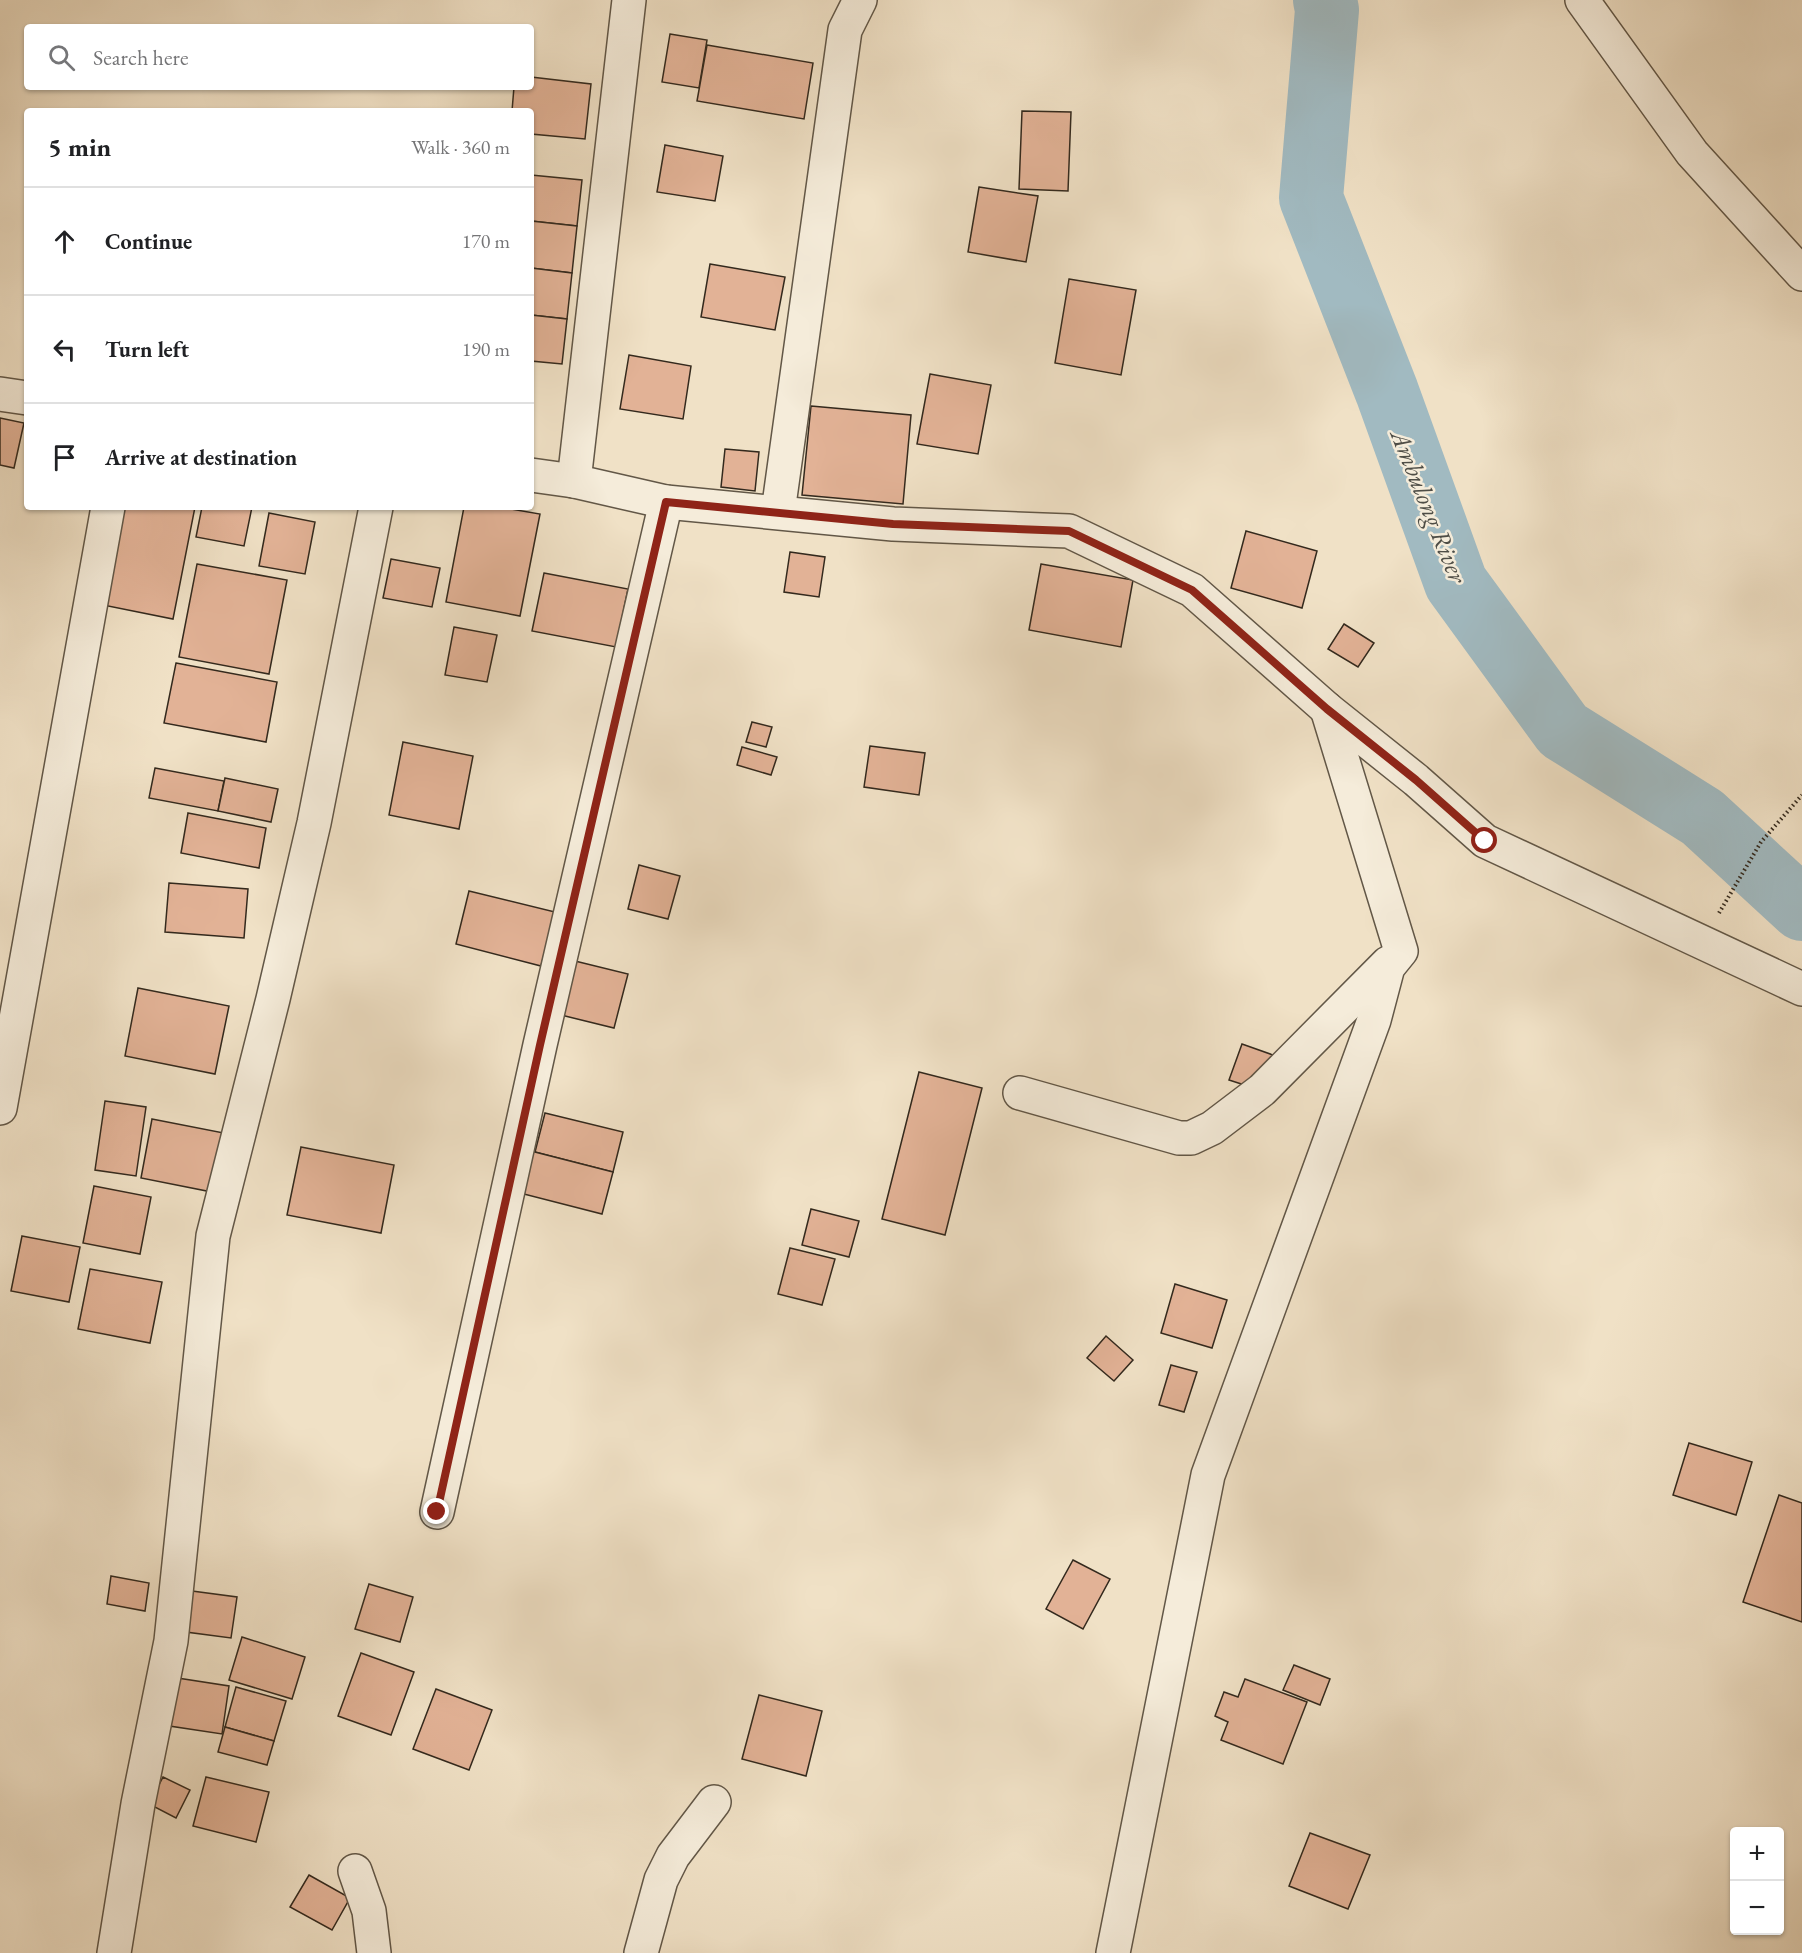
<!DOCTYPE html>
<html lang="en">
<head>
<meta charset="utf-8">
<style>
  :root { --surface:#fff; --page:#f2f2f2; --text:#202124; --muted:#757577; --line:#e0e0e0 }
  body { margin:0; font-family:"EB Garamond",serif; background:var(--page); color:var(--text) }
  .controls { position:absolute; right:18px; bottom:18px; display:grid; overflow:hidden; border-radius:6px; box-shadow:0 2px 4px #0004 }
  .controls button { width:54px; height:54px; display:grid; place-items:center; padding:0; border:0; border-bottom:2px solid var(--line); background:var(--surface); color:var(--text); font:30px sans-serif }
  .stop { position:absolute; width:18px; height:18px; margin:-14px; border:4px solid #8f2418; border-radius:50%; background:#fff }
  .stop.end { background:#8f2418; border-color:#fff; box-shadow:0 2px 6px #0008 }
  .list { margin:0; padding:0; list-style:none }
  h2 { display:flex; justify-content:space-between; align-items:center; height:78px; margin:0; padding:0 24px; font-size:26px }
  h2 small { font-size:20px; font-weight:400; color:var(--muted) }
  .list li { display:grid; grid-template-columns:39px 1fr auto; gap:18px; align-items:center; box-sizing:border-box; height:108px; padding:0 24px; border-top:2px solid var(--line) }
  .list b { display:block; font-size:22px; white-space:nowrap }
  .list em { font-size:20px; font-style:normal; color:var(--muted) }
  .icon { flex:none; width:33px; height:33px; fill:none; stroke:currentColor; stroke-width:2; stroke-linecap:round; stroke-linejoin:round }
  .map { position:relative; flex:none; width:1802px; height:1953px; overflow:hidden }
  .search { position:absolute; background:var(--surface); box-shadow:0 2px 4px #0004; left:24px; top:24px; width:510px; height:66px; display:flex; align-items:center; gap:15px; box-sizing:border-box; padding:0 21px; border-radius:6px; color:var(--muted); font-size:22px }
  .panel { position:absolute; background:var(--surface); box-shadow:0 2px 4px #0004; left:24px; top:108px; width:510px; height:402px; border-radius:6px }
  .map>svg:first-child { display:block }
</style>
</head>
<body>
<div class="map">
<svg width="1802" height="1953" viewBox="0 0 1802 1953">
  <rect width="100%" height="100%" fill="#f0e1c6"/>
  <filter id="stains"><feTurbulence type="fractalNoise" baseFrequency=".00333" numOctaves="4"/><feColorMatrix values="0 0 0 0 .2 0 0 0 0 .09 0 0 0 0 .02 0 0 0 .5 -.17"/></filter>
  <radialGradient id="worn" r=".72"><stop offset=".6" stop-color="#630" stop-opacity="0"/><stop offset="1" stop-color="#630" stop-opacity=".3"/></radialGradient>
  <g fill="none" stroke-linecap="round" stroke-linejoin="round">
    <polyline stroke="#a1bac1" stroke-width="64" points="1325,0 1327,10 1311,198 1387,392 1456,583 1563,730 1702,817 1802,909"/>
  </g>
  <g fill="#e2b296" stroke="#33291d" stroke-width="1.5">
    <polygon points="670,34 707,40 699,88 662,82"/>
    <polygon points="707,45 813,63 804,119 697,101"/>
    <polygon points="531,77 591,84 585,139 531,134 531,111 512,111 514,87 531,87"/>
    <polygon points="1022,111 1071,112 1068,191 1019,189"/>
    <polygon points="665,145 723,156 715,201 657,192"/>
    <polygon points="531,175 582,180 577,226 531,221"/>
    <polygon points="979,187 1038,196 1026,262 968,252"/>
    <polygon points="531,221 577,226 572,273 531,268"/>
    <polygon points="710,264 785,277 775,330 701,317"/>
    <polygon points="531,268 572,273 567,319 531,315"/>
    <polygon points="1069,279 1136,290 1121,375 1055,363"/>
    <polygon points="531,315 567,319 562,364 531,361"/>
    <polygon points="629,355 691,366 683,419 620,409"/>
    <polygon points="930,374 991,385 978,454 917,444"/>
    <polygon points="811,406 911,415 903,504 802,495"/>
    <polygon points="0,418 24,423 14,468 0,465"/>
    <polygon points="725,449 759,452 755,491 721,487"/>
    <polygon points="117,507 195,507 173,619 98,604"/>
    <polygon points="202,507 252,507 244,546 196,537"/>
    <polygon points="464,507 499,507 540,514 520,616 446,602"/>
    <polygon points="269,513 315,522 305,574 259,566"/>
    <polygon points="1246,531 1317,551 1302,608 1231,588"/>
    <polygon points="790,552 825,557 819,597 784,592"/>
    <polygon points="391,559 440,568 432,607 383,598"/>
    <polygon points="197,564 287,580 269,674 179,657"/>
    <polygon points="1041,564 1133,580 1121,647 1029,630"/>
    <polygon points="544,573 628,589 616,647 532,631"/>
    <polygon points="1344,624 1374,643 1358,667 1328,649"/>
    <polygon points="454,627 497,635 487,682 445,675"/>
    <polygon points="176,663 277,682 266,742 164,723"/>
    <polygon points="752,722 772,727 766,747 746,742"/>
    <polygon points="403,742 473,756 459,829 389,815"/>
    <polygon points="870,746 925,753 919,795 864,787"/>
    <polygon points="742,747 777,757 771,775 737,765"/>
    <polygon points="155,768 224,781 218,811 149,798"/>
    <polygon points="225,778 278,789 271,822 218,811"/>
    <polygon points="188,813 266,828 259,868 181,853"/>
    <polygon points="639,865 680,876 668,919 628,909"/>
    <polygon points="169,883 248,889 244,938 165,932"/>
    <polygon points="469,891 555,912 541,966 456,944"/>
    <polygon points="575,961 628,974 614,1028 561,1015"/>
    <polygon points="138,988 229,1006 215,1074 125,1056"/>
    <polygon points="1242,1044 1273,1055 1260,1090 1229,1080"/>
    <polygon points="919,1072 982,1088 945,1235 882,1219"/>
    <polygon points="105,1101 146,1107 136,1176 95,1170"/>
    <polygon points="545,1113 623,1132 613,1172 535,1152"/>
    <polygon points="152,1119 229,1134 217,1193 141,1178"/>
    <polygon points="301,1147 394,1165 381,1233 287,1215"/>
    <polygon points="527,1150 613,1172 602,1214 516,1192"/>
    <polygon points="94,1186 151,1197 140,1254 83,1243"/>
    <polygon points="811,1209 859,1221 849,1257 802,1245"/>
    <polygon points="22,1236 80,1247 69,1302 11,1291"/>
    <polygon points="790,1248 835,1259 822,1305 778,1294"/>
    <polygon points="90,1269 162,1282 150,1343 78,1329"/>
    <polygon points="1175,1284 1227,1300 1212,1348 1161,1333"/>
    <polygon points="1106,1336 1133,1360 1114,1381 1087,1358"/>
    <polygon points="1171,1365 1197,1372 1184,1412 1159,1405"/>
    <polygon points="1689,1443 1752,1462 1736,1515 1673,1495"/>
    <polygon points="1779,1495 1802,1503 1802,1622 1743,1602"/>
    <polygon points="1073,1560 1110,1579 1083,1629 1046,1609"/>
    <polygon points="111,1576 149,1583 145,1611 107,1604"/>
    <polygon points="369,1584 413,1597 400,1642 355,1629"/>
    <polygon points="192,1591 237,1597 231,1638 186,1632"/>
    <polygon points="242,1637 305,1657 292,1699 229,1680"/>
    <polygon points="361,1653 414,1672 391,1735 338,1716"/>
    <polygon points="1294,1665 1330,1679 1320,1705 1283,1690"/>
    <polygon points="171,1677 229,1686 222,1734 163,1725"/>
    <polygon points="1245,1679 1307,1702 1283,1764 1221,1740 1228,1722 1215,1716 1224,1692 1238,1697"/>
    <polygon points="236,1687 286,1701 274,1741 225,1727"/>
    <polygon points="436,1689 492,1710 469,1770 413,1749"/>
    <polygon points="759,1695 822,1711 806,1776 742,1759"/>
    <polygon points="225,1727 274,1741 267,1765 218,1752"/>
    <polygon points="163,1777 190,1790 176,1818 149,1804"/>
    <polygon points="206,1777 269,1792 256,1842 193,1826"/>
    <polygon points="1310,1833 1370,1855 1348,1909 1289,1886"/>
    <polygon points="309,1875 350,1898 332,1930 290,1907"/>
  </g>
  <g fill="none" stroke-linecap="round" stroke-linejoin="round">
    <defs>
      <g id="minor">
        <polyline points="1582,0 1692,153 1802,274"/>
        <polyline points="0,394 27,398"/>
        <polyline points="531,475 574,481 666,502 893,524 1069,531 1192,590 1327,709 1416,780 1485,841 1802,989"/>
        <polyline points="574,481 629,0"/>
        <polyline points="778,512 845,30 860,0"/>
        <polyline points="1020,1093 1179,1138 1191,1138 1212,1128 1262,1090 1388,963"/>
        <polyline points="0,1108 108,507"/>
        <polyline points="437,1512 540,1045 666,502"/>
        <polyline points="355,1871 369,1911 374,1953"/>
        <polyline points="114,1953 138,1804 171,1641 213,1236 273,999 314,823 376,507"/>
        <polyline points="641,1953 661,1880 673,1856 714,1802"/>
        <polyline points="1113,1953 1208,1475 1374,1020 1388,967 1401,951 1327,709"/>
      </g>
    </defs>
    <use href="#minor" stroke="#625747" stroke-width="36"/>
    <polyline stroke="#33291d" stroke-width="4" stroke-dasharray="1.5 3" stroke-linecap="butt" points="1719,913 1761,842 1802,795"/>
    <use href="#minor" stroke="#f5ecda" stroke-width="33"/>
  </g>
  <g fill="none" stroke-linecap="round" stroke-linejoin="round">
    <polyline stroke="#8f2418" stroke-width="8" points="437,1512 540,1045 666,502 893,524 1069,531 1192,590 1327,709 1416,780 1485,841"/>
  </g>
  <g text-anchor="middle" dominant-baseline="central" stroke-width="5" stroke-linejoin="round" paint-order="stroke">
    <g font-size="26" font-style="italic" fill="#4e4d46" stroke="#f5ecda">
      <text transform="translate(1429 506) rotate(68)">Ambulong River</text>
    </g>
  </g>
  <rect width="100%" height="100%" filter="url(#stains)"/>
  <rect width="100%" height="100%" fill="url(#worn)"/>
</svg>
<div class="controls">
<button>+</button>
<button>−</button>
</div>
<div class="stop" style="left:1485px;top:841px"></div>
<div class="stop end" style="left:437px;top:1512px"></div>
<div class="search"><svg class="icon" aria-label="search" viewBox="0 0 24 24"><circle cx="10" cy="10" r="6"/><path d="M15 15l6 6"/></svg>Search here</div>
<section class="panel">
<h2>5 min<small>Walk · 360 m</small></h2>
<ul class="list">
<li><svg class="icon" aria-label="ahead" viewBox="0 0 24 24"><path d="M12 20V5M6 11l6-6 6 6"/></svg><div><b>Continue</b></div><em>170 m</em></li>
<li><svg class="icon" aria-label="left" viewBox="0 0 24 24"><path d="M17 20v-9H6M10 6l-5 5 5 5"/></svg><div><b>Turn left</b></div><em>190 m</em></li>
<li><svg class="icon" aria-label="arrive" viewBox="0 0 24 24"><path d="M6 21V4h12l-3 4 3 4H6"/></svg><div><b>Arrive at destination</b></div></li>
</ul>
</section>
</div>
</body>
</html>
